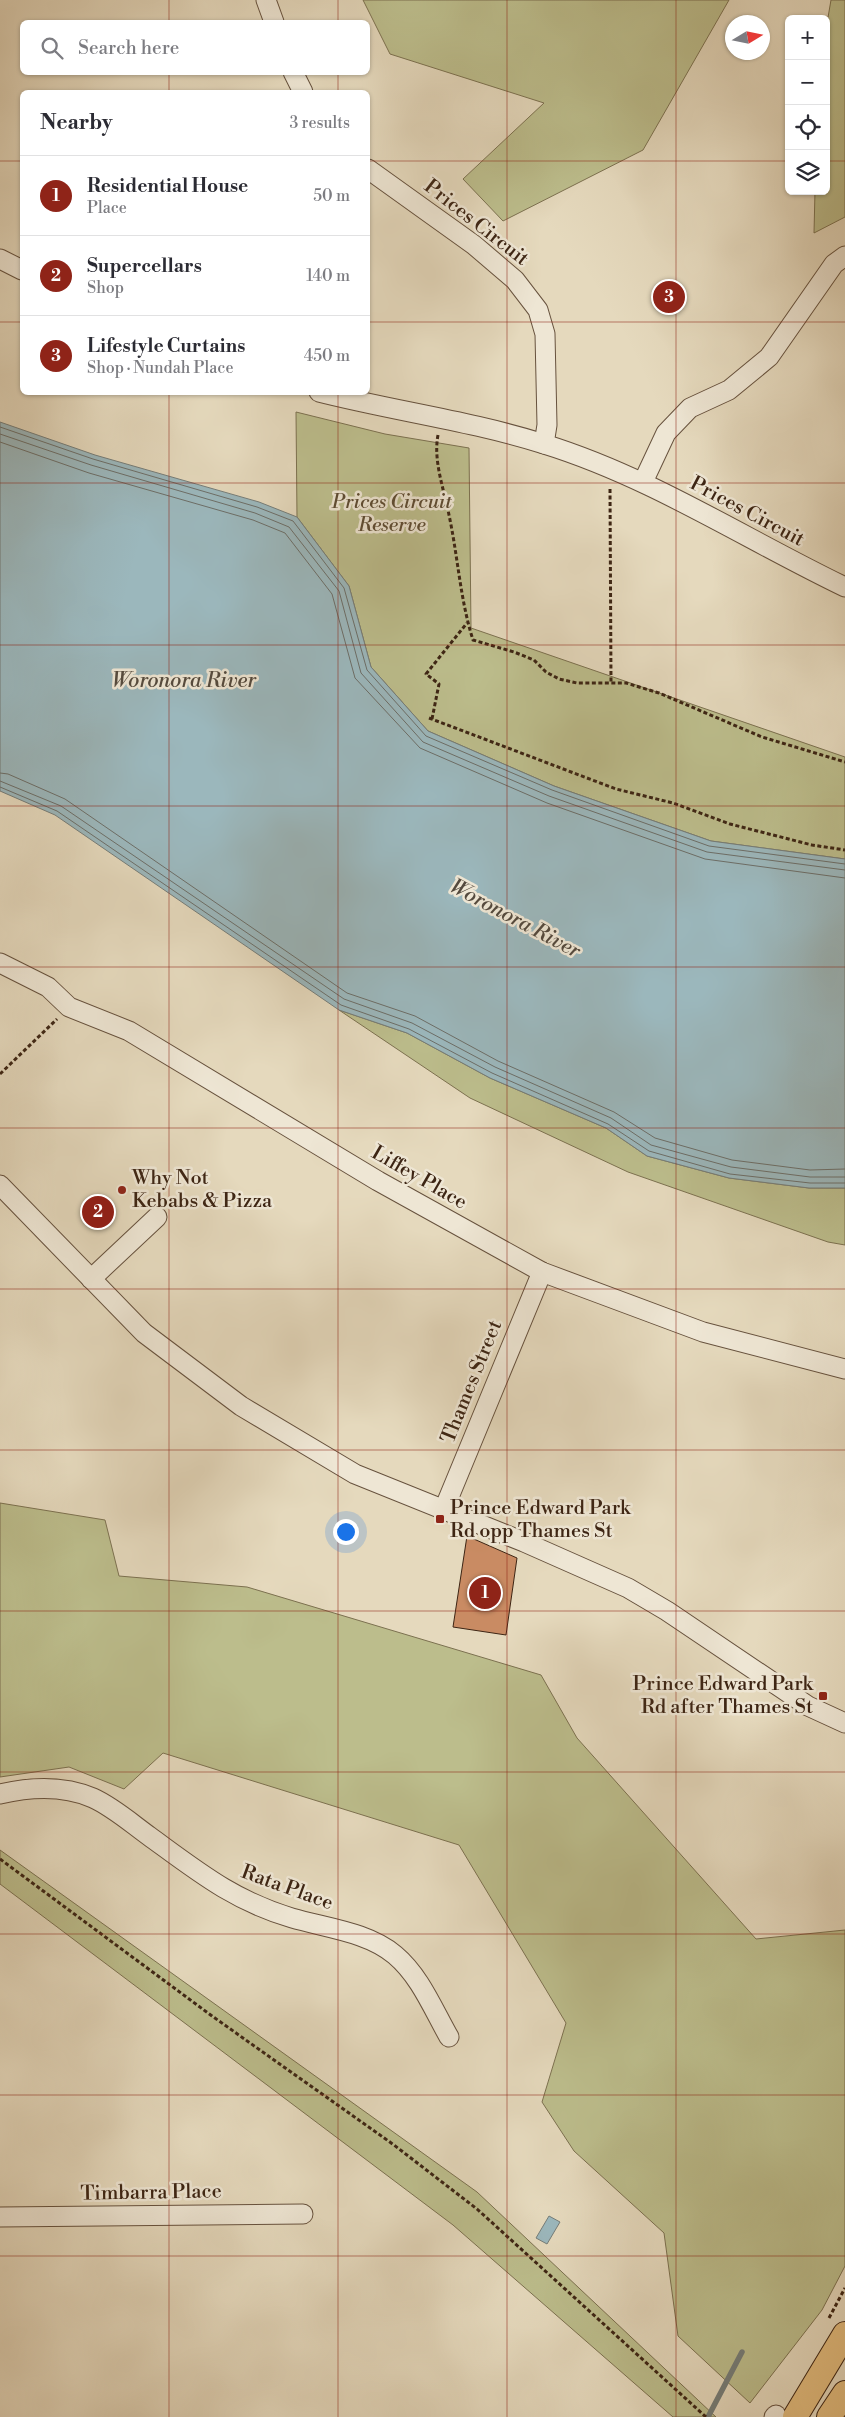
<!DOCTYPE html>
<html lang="en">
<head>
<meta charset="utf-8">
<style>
  :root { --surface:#fff; --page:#f7f7f7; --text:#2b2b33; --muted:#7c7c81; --line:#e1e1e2; --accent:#8f2418 }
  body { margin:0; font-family:"Libre Bodoni",serif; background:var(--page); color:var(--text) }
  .controls { position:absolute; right:15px; top:15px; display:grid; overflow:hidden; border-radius:8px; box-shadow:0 1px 4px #0004 }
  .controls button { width:45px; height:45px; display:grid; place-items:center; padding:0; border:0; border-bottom:1px solid var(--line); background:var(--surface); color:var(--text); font:25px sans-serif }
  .compass { position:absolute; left:725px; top:15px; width:45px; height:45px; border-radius:50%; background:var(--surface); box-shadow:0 1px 4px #0004; rotate:80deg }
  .you { position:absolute; left:345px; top:1531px; width:18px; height:18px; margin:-12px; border:4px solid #fff; border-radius:50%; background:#1a73e8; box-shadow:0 0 0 8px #1a73e833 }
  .badge { display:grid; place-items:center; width:32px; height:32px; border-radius:50%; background:var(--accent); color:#fff; font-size:16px; font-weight:700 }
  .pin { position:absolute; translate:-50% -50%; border:2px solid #fff; box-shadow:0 1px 5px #0006 }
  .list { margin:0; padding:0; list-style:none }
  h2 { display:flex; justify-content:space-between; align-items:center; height:65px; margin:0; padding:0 20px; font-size:21px }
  h2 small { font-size:16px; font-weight:400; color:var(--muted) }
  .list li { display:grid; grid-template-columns:32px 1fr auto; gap:15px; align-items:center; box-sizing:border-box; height:80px; padding:0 20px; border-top:1px solid var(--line) }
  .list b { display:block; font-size:19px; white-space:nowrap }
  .list p { margin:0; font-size:16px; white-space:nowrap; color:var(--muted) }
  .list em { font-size:16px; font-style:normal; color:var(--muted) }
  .icon { flex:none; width:28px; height:28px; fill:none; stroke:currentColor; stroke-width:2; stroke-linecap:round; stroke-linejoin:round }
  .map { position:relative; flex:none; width:845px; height:2417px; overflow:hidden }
  .search { position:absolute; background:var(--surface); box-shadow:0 1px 4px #0004; left:20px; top:20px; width:350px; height:55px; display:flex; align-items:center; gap:12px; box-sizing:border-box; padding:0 18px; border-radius:8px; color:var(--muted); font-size:19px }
  .panel { position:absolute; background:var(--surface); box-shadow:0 1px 4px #0004; left:20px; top:90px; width:350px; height:305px; border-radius:8px }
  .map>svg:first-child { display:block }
</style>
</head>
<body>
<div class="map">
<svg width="845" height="2417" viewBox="0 0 845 2417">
  <rect width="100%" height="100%" fill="#e5d9bd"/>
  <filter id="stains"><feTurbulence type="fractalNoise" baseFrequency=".004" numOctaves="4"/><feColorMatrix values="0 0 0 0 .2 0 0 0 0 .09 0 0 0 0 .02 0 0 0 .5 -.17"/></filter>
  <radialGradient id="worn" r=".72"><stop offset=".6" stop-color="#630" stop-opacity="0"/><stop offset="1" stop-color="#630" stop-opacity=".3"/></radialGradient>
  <g fill="#bcbd8c" stroke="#7c7150">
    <polygon points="363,0 729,0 643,150 503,221 463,179 544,103 390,54"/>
    <polygon points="831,0 845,0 845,217 814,233 815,191 826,191 826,29"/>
    <polygon points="296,412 385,434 469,448 471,628 845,757 845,859 711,841 554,786 428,731 371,667 349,586 297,517"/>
    <polygon points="339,1010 407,1033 490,1078 606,1128 647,1156 729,1178 809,1188 845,1188 845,1245 828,1242 628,1172 470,1098"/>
    <polygon points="0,1503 105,1520 119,1576 247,1587 541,1675 577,1738 756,1939 845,1930 845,2266 822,2310 750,2403 678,2336 664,2233 574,2151 542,2102 566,2023 459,1845 163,1753 124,1789 69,1767 0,1777"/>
    <polygon points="0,1850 477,2192 716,2417 673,2417 453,2225 0,1884"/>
  </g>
  <g fill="#9bb7bc" stroke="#757d79">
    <polygon points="0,422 95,455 259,502 297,517 349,586 371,667 428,731 554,786 711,841 845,859 845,1188 809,1188 729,1178 647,1156 606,1128 490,1078 407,1033 339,1010 55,815 0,791"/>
    <polygon points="549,2216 560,2222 547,2244 536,2238"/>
  </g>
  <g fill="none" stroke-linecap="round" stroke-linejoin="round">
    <g stroke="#6c6e68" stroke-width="1">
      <polyline points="0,427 93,459 257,507 293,521 344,588 367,670 426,736 552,790 709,846 845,864"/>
      <polyline points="0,434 91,465 255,513 289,527 339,591 361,673 423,742 549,796 707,852 845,870"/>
      <polyline points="0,442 89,473 253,520 285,533 332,594 355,678 420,748 547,803 705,859 845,878"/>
      <polyline points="0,773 8,774 65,799 347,993 415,1016 498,1061 614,1112 655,1138 732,1160 810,1170 845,1169"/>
      <polyline points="0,781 61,806 344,999 412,1023 495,1067 611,1118 651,1145 731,1167 810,1177 845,1177"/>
      <polyline points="0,787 57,811 341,1005 409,1029 492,1073 608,1124 649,1151 730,1174 810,1183 845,1183"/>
    </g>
    <polyline stroke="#757d79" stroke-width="5.5" points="708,2417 742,2352"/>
  </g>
  <polygon fill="#c98b63" stroke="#3d2514" points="467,1536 517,1558 506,1635 453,1627"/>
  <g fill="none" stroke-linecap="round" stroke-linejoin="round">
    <defs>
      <g id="minor">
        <polyline points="266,0 274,22"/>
        <polyline points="293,72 303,92"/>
        <polyline points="368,169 474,245 515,280 538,310 545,334 547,425 544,444"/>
        <polyline points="0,259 22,270"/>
        <path d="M319,392c75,19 152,29 225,52 107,33 201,95 301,143"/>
        <polyline points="643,482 666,433 690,408 729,390 769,357 834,264 845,256"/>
        <polyline points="0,963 48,987 69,1007 129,1031 378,1181 542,1272 703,1332 845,1369"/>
        <polyline points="0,1185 144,1333 241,1406 355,1474 524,1542 628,1588 667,1611 808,1706 845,1723"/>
        <polyline points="91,1279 157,1217"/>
        <polyline points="444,1509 542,1272"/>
        <path d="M0,1794c30,-7 63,-9 93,4 20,9 38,25 56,38 48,35 85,65 143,82 34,10 76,14 103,37 25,21 38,54 54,82"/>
        <polyline points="0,2217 303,2214"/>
        <polyline points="774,2417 776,2415"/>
      </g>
      <g id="major">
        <polyline points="795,2417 845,2334"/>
        <polyline points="829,2417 845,2393"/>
      </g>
    </defs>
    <use href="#minor" stroke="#67523e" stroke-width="21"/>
    <use href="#major" stroke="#3d2514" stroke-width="26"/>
    <g stroke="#3d2514" stroke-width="3" stroke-dasharray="4 2.5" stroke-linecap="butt">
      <path d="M438,435c-5,26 6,54 11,80 9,42 11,84 24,125l41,12 20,8 12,12 13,7 18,4h49l33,10 103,44 83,25"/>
      <polyline points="610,489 611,683"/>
      <polyline points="429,718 616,789 673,803 730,824 812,845 845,850"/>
      <polyline points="432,719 439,684 426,674 467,623"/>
      <polyline points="0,1074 57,1019"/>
      <polyline points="0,1859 212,2016 394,2145 477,2209 706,2417"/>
      <polyline points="829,2318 845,2288"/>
    </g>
    <use href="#minor" stroke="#eee6d4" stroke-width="19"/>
    <use href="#major" stroke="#e2bc7e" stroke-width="24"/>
  </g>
  <path fill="none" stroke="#8f2418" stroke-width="1" stroke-opacity="0.55" d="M169,0v22M338,0v22M507,0v2417M676,0v2417M169,72v20M338,72v20M0,161h22M368,161h421M826,161h19M0,322h22M368,322h477M169,392v2025M338,392v2025M0,483h845M0,645h845M0,806h845M0,967h845M0,1128h845M0,1289h845M0,1450h845M0,1611h845M0,1772h845M0,1934h845M0,2095h845M0,2256h845"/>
  <g fill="#8f2418" stroke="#eee6d4" stroke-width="2">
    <circle cx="122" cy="1190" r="5"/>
    <rect x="435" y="1514" width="10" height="10" rx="2.5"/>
    <rect x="818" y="1691" width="10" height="10" rx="2.5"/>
  </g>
  <g text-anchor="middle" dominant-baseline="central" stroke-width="5" stroke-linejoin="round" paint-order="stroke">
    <g font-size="20" fill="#3d2514" stroke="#eee6d4">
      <text transform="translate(476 223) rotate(38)">Prices Circuit</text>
      <text transform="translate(747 512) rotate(28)">Prices Circuit</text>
      <text transform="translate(419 1178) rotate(30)">Liffey Place</text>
      <text transform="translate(472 1382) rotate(-68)">Thames Street</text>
      <text transform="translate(287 1888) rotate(20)">Rata Place</text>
      <text transform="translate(151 2193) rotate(-1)">Timbarra Place</text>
    </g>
    <g font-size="20" font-style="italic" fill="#5d4b32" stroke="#eee6d4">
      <text x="392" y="502">Prices Circuit<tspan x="392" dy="23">Reserve</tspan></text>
    </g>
    <g font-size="20" fill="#3d2514" stroke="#eee6d4" text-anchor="start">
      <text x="132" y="1178">Why Not<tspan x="132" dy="23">Kebabs &amp; Pizza</tspan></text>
      <text x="450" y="1508">Prince Edward Park<tspan x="450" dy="23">Rd opp Thames St</tspan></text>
      <text x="813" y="1684" text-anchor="end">Prince Edward Park<tspan x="813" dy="23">Rd after Thames St</tspan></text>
    </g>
    <g font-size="21" font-style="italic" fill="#544a3e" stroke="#eee6d4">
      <text x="184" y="681">Woronora River</text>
      <text transform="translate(515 919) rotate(28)">Woronora River</text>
    </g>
  </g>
  <rect width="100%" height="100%" filter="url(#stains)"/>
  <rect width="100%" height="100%" fill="url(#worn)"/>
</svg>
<div class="controls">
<button>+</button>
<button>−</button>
<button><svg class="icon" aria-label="locate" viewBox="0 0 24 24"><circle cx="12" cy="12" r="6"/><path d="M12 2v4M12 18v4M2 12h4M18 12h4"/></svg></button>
<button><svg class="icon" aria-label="layers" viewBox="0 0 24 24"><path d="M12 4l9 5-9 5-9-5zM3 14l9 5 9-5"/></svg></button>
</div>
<svg class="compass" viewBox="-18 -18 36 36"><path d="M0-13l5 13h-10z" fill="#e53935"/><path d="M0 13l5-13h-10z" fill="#7c7c81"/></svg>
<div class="you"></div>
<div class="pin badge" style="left:485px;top:1593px">1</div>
<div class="pin badge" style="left:98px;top:1212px">2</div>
<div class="pin badge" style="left:669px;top:297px">3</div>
<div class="search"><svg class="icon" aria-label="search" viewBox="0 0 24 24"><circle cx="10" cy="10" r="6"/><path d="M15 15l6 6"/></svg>Search here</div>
<section class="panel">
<h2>Nearby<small>3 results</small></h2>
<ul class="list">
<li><span class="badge">1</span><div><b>Residential House</b><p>Place</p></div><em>50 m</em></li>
<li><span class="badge">2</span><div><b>Supercellars</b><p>Shop</p></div><em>140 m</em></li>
<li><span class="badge">3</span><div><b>Lifestyle Curtains</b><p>Shop · Nundah Place</p></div><em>450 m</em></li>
</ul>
</section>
</div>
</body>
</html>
